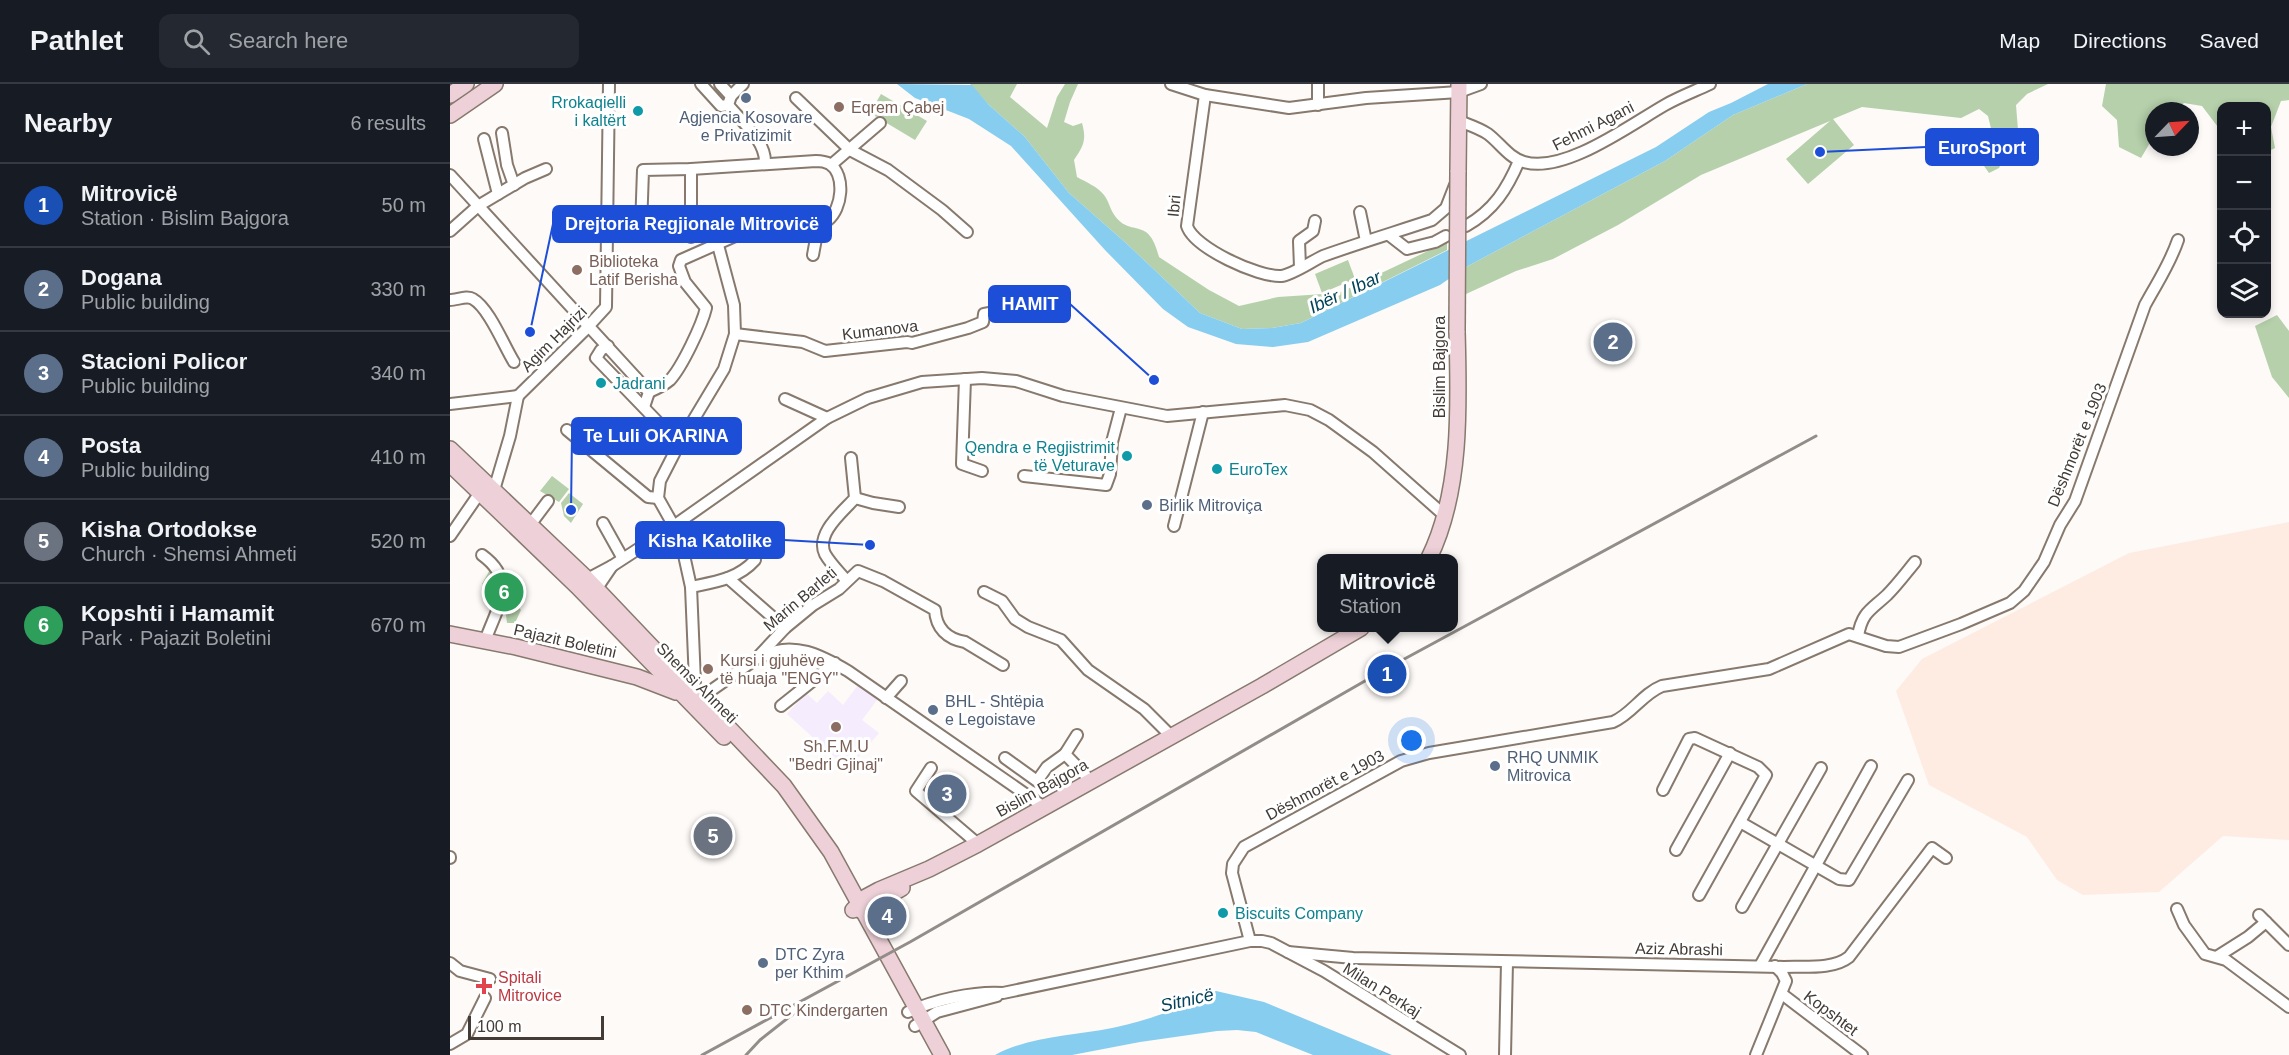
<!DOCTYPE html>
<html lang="en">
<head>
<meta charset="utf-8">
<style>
  :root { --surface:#171b24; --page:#242831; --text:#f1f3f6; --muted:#9ea1a6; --line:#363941; --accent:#b89ed4 }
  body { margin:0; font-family:Arial,sans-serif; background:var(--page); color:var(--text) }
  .controls { position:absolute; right:18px; top:18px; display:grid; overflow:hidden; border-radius:12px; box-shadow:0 3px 9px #0003 }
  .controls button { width:54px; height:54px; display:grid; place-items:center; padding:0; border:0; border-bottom:2px solid var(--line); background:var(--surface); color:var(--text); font:30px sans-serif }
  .compass { position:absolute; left:1695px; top:18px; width:54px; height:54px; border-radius:50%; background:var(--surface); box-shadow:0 3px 9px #0003; rotate:65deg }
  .scale { position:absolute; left:18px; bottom:15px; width:136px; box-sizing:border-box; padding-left:6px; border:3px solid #423b36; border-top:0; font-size:16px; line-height:21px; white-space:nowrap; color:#423b36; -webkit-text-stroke:4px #fff; paint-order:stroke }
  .you { position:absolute; left:962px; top:657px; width:21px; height:21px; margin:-15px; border:4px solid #fff; border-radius:50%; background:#1a73e8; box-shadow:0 0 0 9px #1a73e833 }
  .badge { display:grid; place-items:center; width:39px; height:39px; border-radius:50%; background:var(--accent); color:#fff; font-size:20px; font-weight:700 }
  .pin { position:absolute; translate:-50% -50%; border:3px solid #fff; box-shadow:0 2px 6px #0006 }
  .popup { position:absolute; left:867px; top:470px; width:141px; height:78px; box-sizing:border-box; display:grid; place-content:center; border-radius:12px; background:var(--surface); filter:drop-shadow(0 2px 4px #0005); font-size:20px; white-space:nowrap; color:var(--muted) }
  .popup b { font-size:22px; color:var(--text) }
  .popup::after { content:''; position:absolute; left:50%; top:100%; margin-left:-12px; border:12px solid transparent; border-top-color:var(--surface) }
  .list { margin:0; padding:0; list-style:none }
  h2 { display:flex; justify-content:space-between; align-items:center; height:78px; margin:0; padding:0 24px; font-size:26px }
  h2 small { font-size:20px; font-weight:400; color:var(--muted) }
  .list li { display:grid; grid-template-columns:39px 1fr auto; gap:18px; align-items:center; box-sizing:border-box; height:84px; padding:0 24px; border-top:2px solid var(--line) }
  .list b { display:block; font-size:22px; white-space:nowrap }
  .list p { margin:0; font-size:20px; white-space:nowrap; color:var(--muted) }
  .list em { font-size:20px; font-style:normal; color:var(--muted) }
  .icon { flex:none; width:33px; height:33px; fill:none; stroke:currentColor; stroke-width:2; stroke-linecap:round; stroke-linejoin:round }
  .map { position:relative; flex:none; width:1839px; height:971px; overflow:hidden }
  header { display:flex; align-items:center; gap:36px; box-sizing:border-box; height:84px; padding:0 30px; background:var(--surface); border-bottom:2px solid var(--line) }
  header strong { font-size:28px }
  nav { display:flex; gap:33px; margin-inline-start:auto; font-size:21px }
  .search { width:420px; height:54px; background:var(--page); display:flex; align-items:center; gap:15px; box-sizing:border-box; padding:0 21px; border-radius:12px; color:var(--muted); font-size:22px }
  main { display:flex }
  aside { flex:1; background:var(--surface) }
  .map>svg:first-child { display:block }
</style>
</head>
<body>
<header>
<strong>Pathlet</strong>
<div class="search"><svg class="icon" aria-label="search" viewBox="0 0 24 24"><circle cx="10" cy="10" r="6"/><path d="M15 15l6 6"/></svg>Search here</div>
<nav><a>Map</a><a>Directions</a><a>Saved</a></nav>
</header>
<main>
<aside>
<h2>Nearby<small>6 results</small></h2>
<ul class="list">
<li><span class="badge" style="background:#1a4fb4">1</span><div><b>Mitrovicë</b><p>Station · Bislim Bajgora</p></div><em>50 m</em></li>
<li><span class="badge" style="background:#5c6f8a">2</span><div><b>Dogana</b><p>Public building</p></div><em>330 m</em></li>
<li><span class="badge" style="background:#5c6f8a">3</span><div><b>Stacioni Policor</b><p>Public building</p></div><em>340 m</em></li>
<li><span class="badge" style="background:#5c6f8a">4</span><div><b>Posta</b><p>Public building</p></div><em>410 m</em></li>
<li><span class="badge" style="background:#6b7280">5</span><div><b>Kisha Ortodokse</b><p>Church · Shemsi Ahmeti</p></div><em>520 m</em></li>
<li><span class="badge" style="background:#2e9e5b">6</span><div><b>Kopshti i Hamamit</b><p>Park · Pajazit Boletini</p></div><em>670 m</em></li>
</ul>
</aside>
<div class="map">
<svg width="1839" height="971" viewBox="0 0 1839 971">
  <rect width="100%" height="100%" fill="#fdfaf7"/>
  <polygon fill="#feece2" points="1839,438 1839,756 1773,752 1709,808 1633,811 1607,796 1577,753 1479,701 1446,607 1472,575 1679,469"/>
  <polygon fill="#f5ecfd" points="409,600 427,616 412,636 429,649 398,685 337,630 356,609 367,619 378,607 393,621"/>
  <g fill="#b5d0ab">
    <path d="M520,0h47l-7,13 37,31 10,-31 8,-13h13l-8,18 -6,20 9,4 9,-3c5,18 1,23 -8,37l3,17c9,5 21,10 27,18 5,6 6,15 11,21 16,22 34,-1 44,41l50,33 30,16 39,-9 61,-4 108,-51v8l-146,73 -29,5 -30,1 -42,-16 -73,-69 -58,-51 -45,-57 -35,-31z"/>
    <polygon points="1357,0 1598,0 1577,10 1566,21 1568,46 1549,84 1539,89 1529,75 1544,57 1538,32 1529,25 1511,34 1412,23 1383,35 1404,61 1358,100 1336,75 1380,37 1251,91 1168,141 1103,175 1066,187 1016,210 1016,183 1215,77 1283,31"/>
    <polygon points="1656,0 1839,0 1839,16 1831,17 1821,43 1825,64 1817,68 1816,22 1772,22 1771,47 1752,22 1734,19 1725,27 1704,27 1704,52 1691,74 1669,63 1667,36 1652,22"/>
    <polygon points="431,10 477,37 465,56 420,29"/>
    <polygon points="898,176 905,195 872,209 865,190"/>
    <polygon points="1827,231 1839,247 1839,314 1822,293 1805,242"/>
    <polygon points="102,392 119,405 109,418 90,407"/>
    <polygon points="119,409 133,420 121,439 114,432 111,419"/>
    <polygon points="42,482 67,500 59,511 71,526 65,539 57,539 56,531 44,504 32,500"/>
  </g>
  <g fill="#86cdef">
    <polygon points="447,0 522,1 539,21 574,52 619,109 677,160 750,229 792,245 822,244 851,239 1206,63 1259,28 1281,19 1318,0 1357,0 1283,31 1215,77 1016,183 990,201 858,258 823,263 786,260 738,243 713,225 655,166 561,62 519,35 465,14"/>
    <path d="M766,907l48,11 128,53h-79l-57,-23 -19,-2 -20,1 -77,11 -68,13h-77c35,-19 78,-19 117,-27 30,-6 78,-22 104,-37z"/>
  </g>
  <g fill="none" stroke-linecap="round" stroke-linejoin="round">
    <defs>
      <g id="street">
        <polyline points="251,0 271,22 278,21 281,12 270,0"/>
        <polyline points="721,0 755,11 839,24 916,14 1009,8 1031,0"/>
        <path d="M755,11l-18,131c7,22 71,51 94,50 11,-1 31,-15 42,-20 36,-13 73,-24 109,-36l14,-12 9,-23"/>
        <polyline points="281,12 293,0"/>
        <polyline points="346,14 400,66 438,86 492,126 517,148"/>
        <path d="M278,21c14,17 38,36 37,58"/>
        <polyline points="868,21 868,0"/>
        <path d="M1009,37c10,4 20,7 29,13 12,9 21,24 36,28 40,12 106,-37 141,-57 14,-8 30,-14 45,-21"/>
        <polyline points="52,49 57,81 64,101"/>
        <polyline points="34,55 48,110"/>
        <polyline points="381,81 430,39"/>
        <polyline points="0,91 199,308 194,323"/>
        <polyline points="910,128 916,157"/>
        <path d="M1016,142c28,-16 41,-37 53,-65"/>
        <path d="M191,144l2,-58 48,-1 125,-8c5,0 10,1 14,3 16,12 12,45 -2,56l-9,2 -32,-1 -27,4 -79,35 -2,6 6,16 21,26c-4,17 -24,59 -36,72 -6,5 -14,9 -21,12"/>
        <polyline points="0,147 28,122 75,94 96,85"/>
        <polyline points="939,151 957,165 985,158 996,152"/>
        <polyline points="241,153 241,85"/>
        <polyline points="363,171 369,138"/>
        <polyline points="850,183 849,157 863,147 865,137"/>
        <path d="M0,216c7,0 17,-5 23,-1 16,9 31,47 41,63"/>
        <polyline points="285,250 353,258 375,267 457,258 462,259 518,244 533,238 534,230 572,223"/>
        <polyline points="158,262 151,266 146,274 229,360"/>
        <polyline points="515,295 512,380 532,387"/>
        <polyline points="68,312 134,247 156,223 159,0"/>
        <polyline points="335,315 377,334"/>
        <polyline points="0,320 68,312"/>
        <polyline points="117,346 198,413 208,414"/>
        <polyline points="574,392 656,401 660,390 662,358 671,324"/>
        <polyline points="44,406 60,352 68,312"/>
        <polyline points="405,414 423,419 449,423"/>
        <polyline points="153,439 172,473"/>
        <polyline points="80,441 98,417"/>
        <polyline points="724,442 753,328"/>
        <polyline points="0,452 31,407"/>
        <path d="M32,471c36,26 15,52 3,86"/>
        <polyline points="162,482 225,441 377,334 418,314 472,298 532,294 566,297 613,312 717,332 835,321 860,326 879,336 923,368 994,431"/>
        <polyline points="278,494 335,544"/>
        <path d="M396,496c-7,-8 -16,-17 -21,-26 -10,-21 19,-43 30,-56l-4,-40"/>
        <polyline points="132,498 162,482 143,510"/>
        <path d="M241,503c24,-5 47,-8 64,-27"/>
        <polyline points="534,508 552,517 565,535 578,543 611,556 638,586 694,625 721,652"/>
        <path d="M1408,552c4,-24 13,-26 29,-41 10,-10 19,-22 28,-33"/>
        <path d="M313,572c30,-16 59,0 85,15l196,136"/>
        <polyline points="245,598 241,503 230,453 208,414 210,397 229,360 274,285 285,250 284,221 268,161"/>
        <path d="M256,610l50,-35 29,-31 28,-23 26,-16 19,-18 25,10 52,29c1,18 12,29 30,32l38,23"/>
        <polyline points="436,614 451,597"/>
        <polyline points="331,622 385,579"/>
        <polyline points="627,651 615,670 641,697"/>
        <polyline points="555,674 587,697 597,683 615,670"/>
        <polyline points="481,684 466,707 528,760"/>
        <polyline points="1213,706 1239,655 1245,654 1308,683 1316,691 1249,811"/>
        <polyline points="1290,738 1389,795 1399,796 1458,696"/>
        <polyline points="1226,766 1280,669"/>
        <polyline points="0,774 0,773"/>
        <polyline points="1292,823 1371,684"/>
        <polyline points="1727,825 1734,841 1755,870 1776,876 1839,923"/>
        <polyline points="1809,831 1839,861"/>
        <path d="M800,857l-18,-68 1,-9 11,-17 157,-86 28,-8 184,-31c19,-8 29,-28 49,-36l107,-17 80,-35 37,12 13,1 62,-23 49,-21 14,-12 20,-29 16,-37 15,-24 70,-196c13,-24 24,-39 33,-65"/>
        <path d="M838,868l65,6 431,9c19,-1 49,3 65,-10l83,-109 14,10"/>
        <polyline points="1768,872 1798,853 1816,838"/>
        <polyline points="0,879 10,887 40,895"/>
        <polyline points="1310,882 1421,682"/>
        <polyline points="1332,910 1412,971"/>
        <path d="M458,928c26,-12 66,-21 95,-19l247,-52h12l9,2 53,28 136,84"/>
        <polyline points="465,942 487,928 547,912"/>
        <polyline points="0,960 17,950 35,914"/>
        <polyline points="1055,971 1057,878"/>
        <polyline points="1306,971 1336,897 1332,889 1325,882"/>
      </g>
      <g id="secondary">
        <polyline points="0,11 16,0"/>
        <polyline points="0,31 45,0"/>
        <polyline points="1008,88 1009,0"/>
        <polyline points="0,365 136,494 334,702 381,768 492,971"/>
        <polyline points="0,380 127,502 274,653"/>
        <path d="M979,474c33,-67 30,-154 28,-227"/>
        <polyline points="0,550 66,563 187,593 226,608"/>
        <polyline points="403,826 416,813 429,806 479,785 528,760 812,602 911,544"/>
        <polyline points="410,826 421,822 452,804"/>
      </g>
    </defs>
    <use href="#street" stroke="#87796d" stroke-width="14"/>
    <use href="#secondary" stroke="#87796d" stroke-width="18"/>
    <use href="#street" stroke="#fff" stroke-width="10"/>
    <use href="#secondary" stroke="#eed1d8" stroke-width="15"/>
    <g stroke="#928d89" stroke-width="3">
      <polyline points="252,971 460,858 934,586 1366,352"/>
      <polyline points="296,971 310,956 343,930"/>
    </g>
    <defs>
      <polyline id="secondary-bridge" points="1007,247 1008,88"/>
    </defs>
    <use href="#secondary-bridge" stroke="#87796d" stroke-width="18" stroke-linecap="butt"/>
    <use href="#secondary-bridge" stroke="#eed1d8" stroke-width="15"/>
  </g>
  <g fill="#5c6f8a" stroke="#fff" stroke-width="2">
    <circle cx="296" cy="14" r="6"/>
    <circle cx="697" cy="421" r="6"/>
    <circle cx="483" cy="626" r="6"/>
    <circle cx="1045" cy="682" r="6"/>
    <circle cx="313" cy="879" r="6"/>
  </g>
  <g fill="#8d6e63" stroke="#fff" stroke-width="2">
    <circle cx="389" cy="23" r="6"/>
    <circle cx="127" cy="186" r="6"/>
    <circle cx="258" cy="585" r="6"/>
    <circle cx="386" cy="643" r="6"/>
    <circle cx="297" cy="926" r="6"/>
  </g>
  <g fill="#0f9aa8" stroke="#fff" stroke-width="2">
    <circle cx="188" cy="27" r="6"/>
    <circle cx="151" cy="299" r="6"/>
    <circle cx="677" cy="372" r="6"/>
    <circle cx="767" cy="385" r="6"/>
    <circle cx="773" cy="829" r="6"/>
  </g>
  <path fill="#e0444e" stroke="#fff" stroke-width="2" d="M31 893h6v6h6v6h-6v6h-6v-6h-6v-6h6z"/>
  <g text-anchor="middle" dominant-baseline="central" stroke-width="6" stroke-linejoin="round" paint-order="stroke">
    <g font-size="16" fill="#0d838f" stroke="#fff" text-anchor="start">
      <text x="176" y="18" text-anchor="end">Rrokaqielli<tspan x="176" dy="18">i kaltërt</tspan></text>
      <text x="163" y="299">Jadrani</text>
      <text x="665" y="363" text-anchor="end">Qendra e Regjistrimit<tspan x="665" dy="18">të Veturave</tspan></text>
      <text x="779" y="385">EuroTex</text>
      <text x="785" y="829">Biscuits Company</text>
    </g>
    <g font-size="16" fill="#785e54" stroke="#fff" text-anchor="start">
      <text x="401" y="23">Eqrem Çabej</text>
      <text x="139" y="177">Biblioteka<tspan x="139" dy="18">Latif Berisha</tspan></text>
      <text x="270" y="576">Kursi i gjuhëve<tspan x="270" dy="18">të huaja "ENGY"</tspan></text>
      <text x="386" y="662" text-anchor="middle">Sh.F.M.U<tspan x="386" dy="18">"Bedri Gjinaj"</tspan></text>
      <text x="309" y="926">DTC Kindergarten</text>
    </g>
    <g font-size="16" fill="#4e5e75" stroke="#fff" text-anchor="start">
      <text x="296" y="33" text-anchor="middle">Agjencia Kosovare<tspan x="296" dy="18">e Privatizimit</tspan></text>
      <text x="709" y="421">Birlik Mitroviça</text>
      <text x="495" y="617">BHL - Shtëpia<tspan x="495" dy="18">e Legoistave</tspan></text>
      <text x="1057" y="673">RHQ UNMIK<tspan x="1057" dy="18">Mitrovica</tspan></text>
      <text x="325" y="870">DTC Zyra<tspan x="325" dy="18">per Kthim</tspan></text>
    </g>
    <g font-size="16" fill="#423b36" stroke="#fff">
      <text transform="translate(1143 42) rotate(-27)">Fehmi Agani</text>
      <text transform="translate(724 122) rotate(-85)">Ibri</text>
      <text transform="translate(430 246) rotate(-7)">Kumanova</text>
      <text transform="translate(104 255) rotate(-45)">Agim Hajrizi</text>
      <text transform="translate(989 283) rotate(-90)">Bislim Bajgora</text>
      <text transform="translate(1627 361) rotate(-68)">Dëshmorët e 1903</text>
      <text transform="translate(350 515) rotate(-40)">Marin Barleti</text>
      <text transform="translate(115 557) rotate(13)">Pajazit Boletini</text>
      <text transform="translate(247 599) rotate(45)">Shemsi Ahmeti</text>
      <text transform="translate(875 701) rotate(-28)">Dëshmorët e 1903</text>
      <text transform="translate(592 704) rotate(-29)">Bislim Bajgora</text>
      <text transform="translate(1229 865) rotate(1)">Aziz Abrashi</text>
      <text transform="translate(932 906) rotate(32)">Milan Perkaj</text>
      <text transform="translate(1381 929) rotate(37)">Kopshtet</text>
    </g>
    <g font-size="16" fill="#be3a42" stroke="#fff" text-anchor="start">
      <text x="48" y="893">Spitali<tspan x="48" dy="18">Mitrovice</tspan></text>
    </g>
    <g font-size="18" font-style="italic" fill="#03435a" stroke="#fff">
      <text transform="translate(895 208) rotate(-25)">Ibër / Ibar</text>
      <text transform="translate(737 916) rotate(-13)">Sitnicë</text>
    </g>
  </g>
  <path fill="none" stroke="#1d4ed8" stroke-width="2" d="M1370 68L1476 63M80 248L103 140M704 296L620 220M121 426L122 352M420 461L334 456"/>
  <g fill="#1d4ed8" stroke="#fff" stroke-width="2">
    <circle cx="1370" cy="68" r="6"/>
    <circle cx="80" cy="248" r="6"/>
    <circle cx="704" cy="296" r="6"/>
    <circle cx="121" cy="426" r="6"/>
    <circle cx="420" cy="461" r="6"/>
  </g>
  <g fill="#1d4ed8" stroke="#1d4ed8" stroke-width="2">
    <rect x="1476" y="45" width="112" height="36" rx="6"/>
    <rect x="103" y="122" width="278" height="36" rx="6"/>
    <rect x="539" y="202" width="81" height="36" rx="6"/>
    <rect x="122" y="334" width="169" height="36" rx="6"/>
    <rect x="186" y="438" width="148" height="36" rx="6"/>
  </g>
  <g font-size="18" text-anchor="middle" font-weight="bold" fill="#fff">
    <text x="1532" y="70">EuroSport</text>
    <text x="242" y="146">Drejtoria Regjionale Mitrovicë</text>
    <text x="580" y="226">HAMIT</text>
    <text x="206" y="358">Te Luli OKARINA</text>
    <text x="260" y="463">Kisha Katolike</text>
  </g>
</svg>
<div class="controls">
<button>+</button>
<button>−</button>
<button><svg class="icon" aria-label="locate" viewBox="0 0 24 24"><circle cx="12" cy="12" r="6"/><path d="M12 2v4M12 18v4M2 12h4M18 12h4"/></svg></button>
<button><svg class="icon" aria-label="layers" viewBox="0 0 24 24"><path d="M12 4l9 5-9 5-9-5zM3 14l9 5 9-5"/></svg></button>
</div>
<svg class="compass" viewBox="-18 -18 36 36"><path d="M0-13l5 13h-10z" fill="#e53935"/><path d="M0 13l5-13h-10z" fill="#9ea1a6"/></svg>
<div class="scale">100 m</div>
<div class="you"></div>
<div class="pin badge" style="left:937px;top:590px;background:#1a4fb4">1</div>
<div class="popup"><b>Mitrovicë</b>Station</div>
<div class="pin badge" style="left:1163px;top:258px;background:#5c6f8a">2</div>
<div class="pin badge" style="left:497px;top:710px;background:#5c6f8a">3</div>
<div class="pin badge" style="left:437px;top:832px;background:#5c6f8a">4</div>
<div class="pin badge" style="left:263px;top:752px;background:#6b7280">5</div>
<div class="pin badge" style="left:54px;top:508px;background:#2e9e5b">6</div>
</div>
</main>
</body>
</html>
